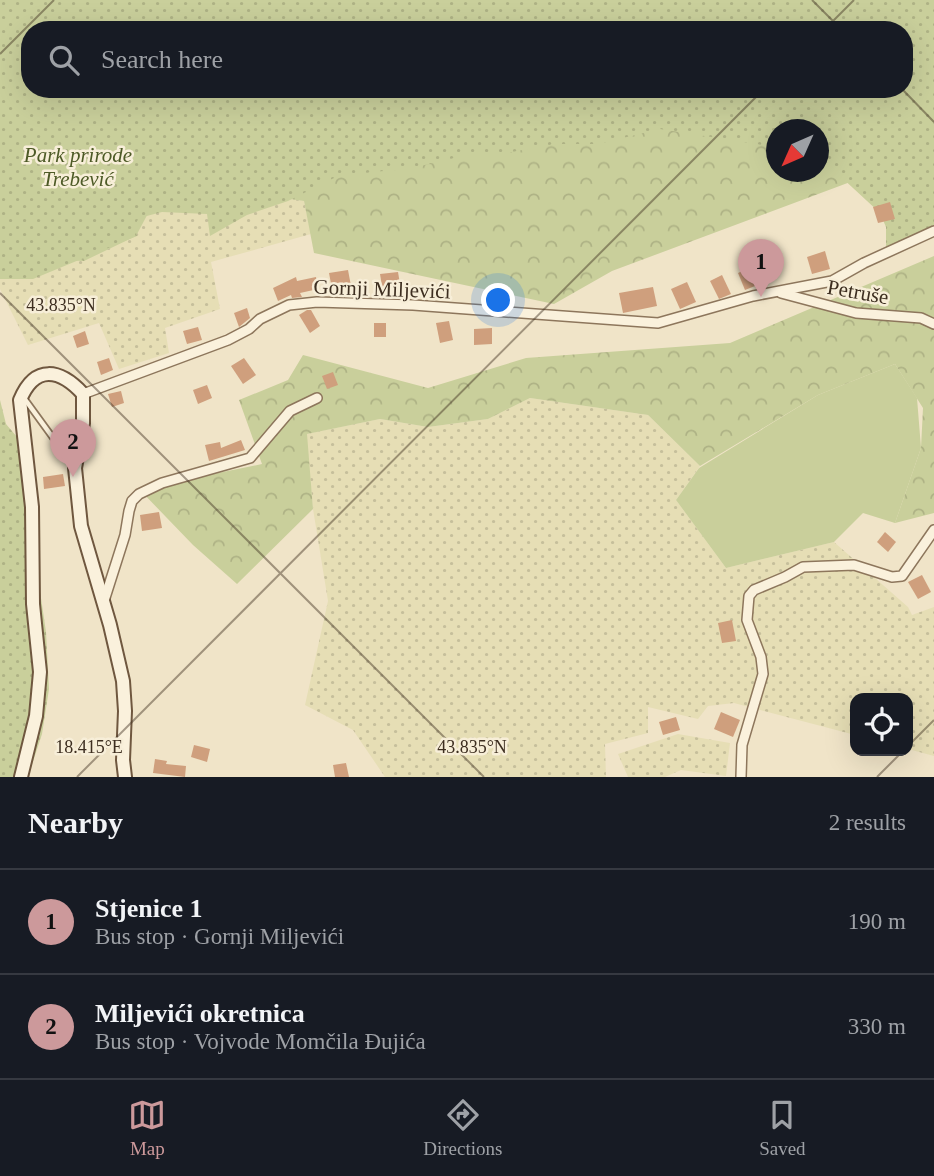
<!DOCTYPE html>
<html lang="en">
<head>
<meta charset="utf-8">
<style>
  :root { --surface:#171b24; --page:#20242c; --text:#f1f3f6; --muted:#9ea1a6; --line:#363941; --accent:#cc999b }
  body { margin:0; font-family:Georgia,serif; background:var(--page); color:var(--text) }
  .controls { position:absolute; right:21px; bottom:21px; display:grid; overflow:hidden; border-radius:14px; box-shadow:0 7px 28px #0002 }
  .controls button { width:63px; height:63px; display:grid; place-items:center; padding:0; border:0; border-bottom:2px solid var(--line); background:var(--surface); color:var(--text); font:35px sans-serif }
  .compass { position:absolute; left:766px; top:119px; width:63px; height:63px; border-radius:50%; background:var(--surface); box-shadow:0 7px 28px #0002; rotate:225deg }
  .you { position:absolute; left:499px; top:301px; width:24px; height:24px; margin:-18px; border:5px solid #fff; border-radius:50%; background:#1a73e8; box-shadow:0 0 0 10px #1a73e833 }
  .badge { display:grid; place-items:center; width:46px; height:46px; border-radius:50%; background:var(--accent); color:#111; font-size:23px; font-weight:700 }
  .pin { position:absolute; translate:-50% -58px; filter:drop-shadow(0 2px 4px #0008) }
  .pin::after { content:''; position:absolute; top:37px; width:24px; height:21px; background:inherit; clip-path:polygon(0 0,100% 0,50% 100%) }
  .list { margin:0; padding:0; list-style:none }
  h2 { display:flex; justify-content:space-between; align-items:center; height:91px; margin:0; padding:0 28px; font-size:30px }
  h2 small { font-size:23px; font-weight:400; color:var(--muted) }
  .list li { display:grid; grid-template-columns:46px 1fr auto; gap:21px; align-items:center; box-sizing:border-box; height:105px; padding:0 28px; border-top:2px solid var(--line) }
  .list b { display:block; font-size:26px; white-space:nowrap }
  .list p { margin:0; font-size:23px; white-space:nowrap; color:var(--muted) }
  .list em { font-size:23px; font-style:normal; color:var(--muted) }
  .icon { flex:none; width:38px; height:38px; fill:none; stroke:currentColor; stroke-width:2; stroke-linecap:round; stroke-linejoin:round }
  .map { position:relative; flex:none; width:934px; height:777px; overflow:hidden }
  .search { position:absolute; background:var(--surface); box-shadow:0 7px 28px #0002; left:21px; right:21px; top:21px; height:77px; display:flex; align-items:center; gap:18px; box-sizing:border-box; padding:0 24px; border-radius:28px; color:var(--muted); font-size:26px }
  .sheet { height:301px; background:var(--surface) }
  nav { display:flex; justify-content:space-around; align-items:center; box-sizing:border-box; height:98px; border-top:2px solid var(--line); background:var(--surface); font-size:19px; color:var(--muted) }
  nav a { display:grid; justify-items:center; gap:4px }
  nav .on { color:var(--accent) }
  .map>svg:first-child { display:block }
</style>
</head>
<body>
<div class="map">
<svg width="934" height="777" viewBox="0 0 934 777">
  <defs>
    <pattern id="farmland-dots" width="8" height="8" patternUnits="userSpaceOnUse" patternTransform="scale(1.75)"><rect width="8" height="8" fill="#e6deb5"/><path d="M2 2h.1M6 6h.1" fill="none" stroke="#c6bf9b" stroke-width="1.8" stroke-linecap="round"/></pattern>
    <pattern id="forest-crowns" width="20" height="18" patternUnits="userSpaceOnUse" patternTransform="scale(1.75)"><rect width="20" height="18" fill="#c9cf9b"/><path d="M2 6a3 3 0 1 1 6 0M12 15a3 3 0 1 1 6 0" fill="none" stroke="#aeb285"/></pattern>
    <pattern id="park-dots" width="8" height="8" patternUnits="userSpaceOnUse" patternTransform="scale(1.75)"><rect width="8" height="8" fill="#c9cf9b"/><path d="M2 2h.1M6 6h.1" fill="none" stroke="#aeb285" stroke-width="1.8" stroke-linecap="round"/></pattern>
  </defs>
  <rect width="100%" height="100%" fill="#f0e4c8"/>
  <g fill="url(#farmland-dots)">
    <polygon points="196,187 304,201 311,234 211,262 220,309 165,328 169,353 119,369 99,323 28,345 0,289 0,258 151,200"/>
    <polygon points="530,398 648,415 700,466 676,500 726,568 834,542 908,607 912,615 934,607 934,756 908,749 908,698 855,698 855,735 734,703 708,706 698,719 648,707 648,733 605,744 606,777 385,777 353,730 305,705 328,601 313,509 306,434 380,419 428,427 488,419"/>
    <polygon points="678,734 730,743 726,776 681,770 665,777 628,777 618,754"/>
  </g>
  <polygon fill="#c9cf9b" points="895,364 917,398 921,448 895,523 863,513 834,542 726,568 676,500 699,468 818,395"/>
  <g fill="url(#forest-crowns)" fill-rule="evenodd">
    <path d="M0,0h934v166l-65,9 -257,96 -58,33 -240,-51 -10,-52 -108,-14 -43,17 -17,32 -52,25 -84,-3zM30,30h874v59h-874zM776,130h42v42h-42z"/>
    <polygon points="934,256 934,513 895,523 921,448 923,408 895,364 818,395 700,466 648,415 530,398 488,419 428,427 380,419 307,434 313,509 237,584 193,545 139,489 262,464 239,400 288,380 303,355 428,388 526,358 730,343"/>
  </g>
  <g fill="url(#park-dots)" fill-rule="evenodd">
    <path d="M0,0h934v225l-48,23v-21l-6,-14 -54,-50 -7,-2 -1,-31h-42v17l-116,-18 -62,15h-44l-47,9 -36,1 -63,15 -36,3 -38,6 -46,23 -41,14 -37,21 -3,-22 -45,-2 -23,6 -5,8 3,10 -104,43h-33zM30,30h874v59h-874z"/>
    <polygon points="0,400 6,424 17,437 31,438 36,564 46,632 49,689 42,734 28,777 0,777"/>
  </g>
  <g fill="#cf9f7d">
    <polygon points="890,202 895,219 878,223 873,207"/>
    <polygon points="825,251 830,269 812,274 807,257"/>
    <polygon points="753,266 760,284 745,290 738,273"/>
    <polygon points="348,270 351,286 332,289 329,273"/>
    <polygon points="398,272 401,290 383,292 380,274"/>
    <polygon points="722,275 731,294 719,299 710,281"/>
    <polygon points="296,277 297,281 316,277 318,289 300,293 302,297 292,298 291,295 278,301 273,288"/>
    <polygon points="687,282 696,302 680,309 671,289"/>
    <polygon points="653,287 657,306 623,313 619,293"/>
    <polygon points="247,308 250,318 239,327 234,313"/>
    <polygon points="307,310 311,310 320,326 310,333 299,315"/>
    <polygon points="449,321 453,340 440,343 436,323"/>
    <rect x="374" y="323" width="12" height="14"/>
    <polygon points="198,327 202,340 187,344 183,331"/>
    <polygon points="492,328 492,344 474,345 474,329"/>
    <polygon points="85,331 89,344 77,348 73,336"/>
    <polygon points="109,358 113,370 101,375 97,362"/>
    <polygon points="244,358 256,375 243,384 231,366"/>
    <polygon points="333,372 338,385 327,389 322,376"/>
    <polygon points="207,385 212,398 198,404 193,390"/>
    <polygon points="121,391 124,403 112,407 108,394"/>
    <polygon points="241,440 245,450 209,461 205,445 220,442 221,448"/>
    <polygon points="63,474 65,486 44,489 43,477"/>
    <polygon points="159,512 162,528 142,531 140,515"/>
    <polygon points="885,532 896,542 888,552 877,542"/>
    <polygon points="922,575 931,592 918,599 908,582"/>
    <polygon points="732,620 736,641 722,643 718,623"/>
    <polygon points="721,712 740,720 733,737 714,729"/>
    <polygon points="676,717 680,730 663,735 659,722"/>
    <polygon points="194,745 210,749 207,762 191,757"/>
    <polygon points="155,759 167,761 166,764 186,766 185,777 153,773"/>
    <polygon points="346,763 349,777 335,777 333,765"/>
  </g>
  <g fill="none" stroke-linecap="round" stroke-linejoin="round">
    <defs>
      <polyline id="lane" points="24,398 72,464"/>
      <g id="street">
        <polyline points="781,293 856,313 921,318 934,324"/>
        <polyline points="83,394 228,340 249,329 260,319 289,305 317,302 413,305 658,323 753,296 832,281 864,263 934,231"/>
        <polyline points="104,601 125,535 129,511 132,501 139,494 162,483 250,458 290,411 317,398"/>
        <polyline points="741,777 742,745 763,674 761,657 747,620 749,596 754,590 785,577 803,567 854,565 892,577 902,576 934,530"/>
      </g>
      <path id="secondary" d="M21,777l15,-61 4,-44 -7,-68 -1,-97 -12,-107c15,-36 40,-31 63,-6v29l-8,45 6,58 29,99 13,56 2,30 -2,49 2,17"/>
    </defs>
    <use href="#lane" stroke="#8d765c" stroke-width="8"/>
    <use href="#street" stroke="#8d765c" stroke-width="12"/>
    <use href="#secondary" stroke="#6f573f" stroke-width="16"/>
    <use href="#lane" stroke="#faf1dc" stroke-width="4.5"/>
    <use href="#street" stroke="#faf1dc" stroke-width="9"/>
    <use href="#secondary" stroke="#faf1dc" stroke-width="12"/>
  </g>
  <path fill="none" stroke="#3d2e20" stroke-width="2" stroke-opacity="0.45" d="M812,0l30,30M824,30l30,-30M0,54l54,-54M902,89l32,33M0,293l484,484M908,746l26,-26M77,777l687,-688M877,777l26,-26"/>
  <g text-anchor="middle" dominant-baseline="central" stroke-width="5" stroke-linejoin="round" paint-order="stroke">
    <g font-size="21" font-style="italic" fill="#4d5a26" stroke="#f7eed8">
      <text x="78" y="155">Park prirode<tspan x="78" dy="24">Trebević</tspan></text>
    </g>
    <g font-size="21" fill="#3d2e20" stroke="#f7eed8">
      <text transform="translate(382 289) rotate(2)">Gornji Miljevići</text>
      <text transform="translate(858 292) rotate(10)">Petruše</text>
    </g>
  </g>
  <g font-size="18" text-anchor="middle" fill="#3d2e20" stroke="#f7eed8" stroke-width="5" stroke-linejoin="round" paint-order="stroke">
    <text x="61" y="311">43.835°N</text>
    <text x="89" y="753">18.415°E</text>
    <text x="472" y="753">43.835°N</text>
  </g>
</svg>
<div class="controls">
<button><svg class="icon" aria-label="locate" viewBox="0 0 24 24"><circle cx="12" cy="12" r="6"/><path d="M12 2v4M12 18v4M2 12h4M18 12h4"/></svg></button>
</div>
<svg class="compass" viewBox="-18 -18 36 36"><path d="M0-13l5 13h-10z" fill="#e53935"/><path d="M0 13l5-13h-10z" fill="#9ea1a6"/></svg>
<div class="you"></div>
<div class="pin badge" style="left:761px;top:297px">1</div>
<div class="pin badge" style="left:73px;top:477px">2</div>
<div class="search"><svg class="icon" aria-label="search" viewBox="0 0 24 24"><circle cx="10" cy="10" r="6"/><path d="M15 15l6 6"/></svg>Search here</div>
</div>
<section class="sheet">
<h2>Nearby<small>2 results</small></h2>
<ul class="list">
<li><span class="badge">1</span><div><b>Stjenice 1</b><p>Bus stop · Gornji Miljevići</p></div><em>190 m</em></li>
<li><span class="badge">2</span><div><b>Miljevići okretnica</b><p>Bus stop · Vojvode Momčila Đujića</p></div><em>330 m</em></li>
</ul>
</section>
<nav>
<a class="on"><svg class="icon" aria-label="map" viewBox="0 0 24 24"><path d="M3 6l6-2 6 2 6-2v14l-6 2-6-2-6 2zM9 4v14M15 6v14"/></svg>Map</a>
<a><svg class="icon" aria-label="directions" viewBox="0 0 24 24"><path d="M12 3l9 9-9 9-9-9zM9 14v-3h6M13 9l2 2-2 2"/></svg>Directions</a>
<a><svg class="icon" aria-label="saved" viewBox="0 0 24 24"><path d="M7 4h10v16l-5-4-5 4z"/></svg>Saved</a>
</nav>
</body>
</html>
